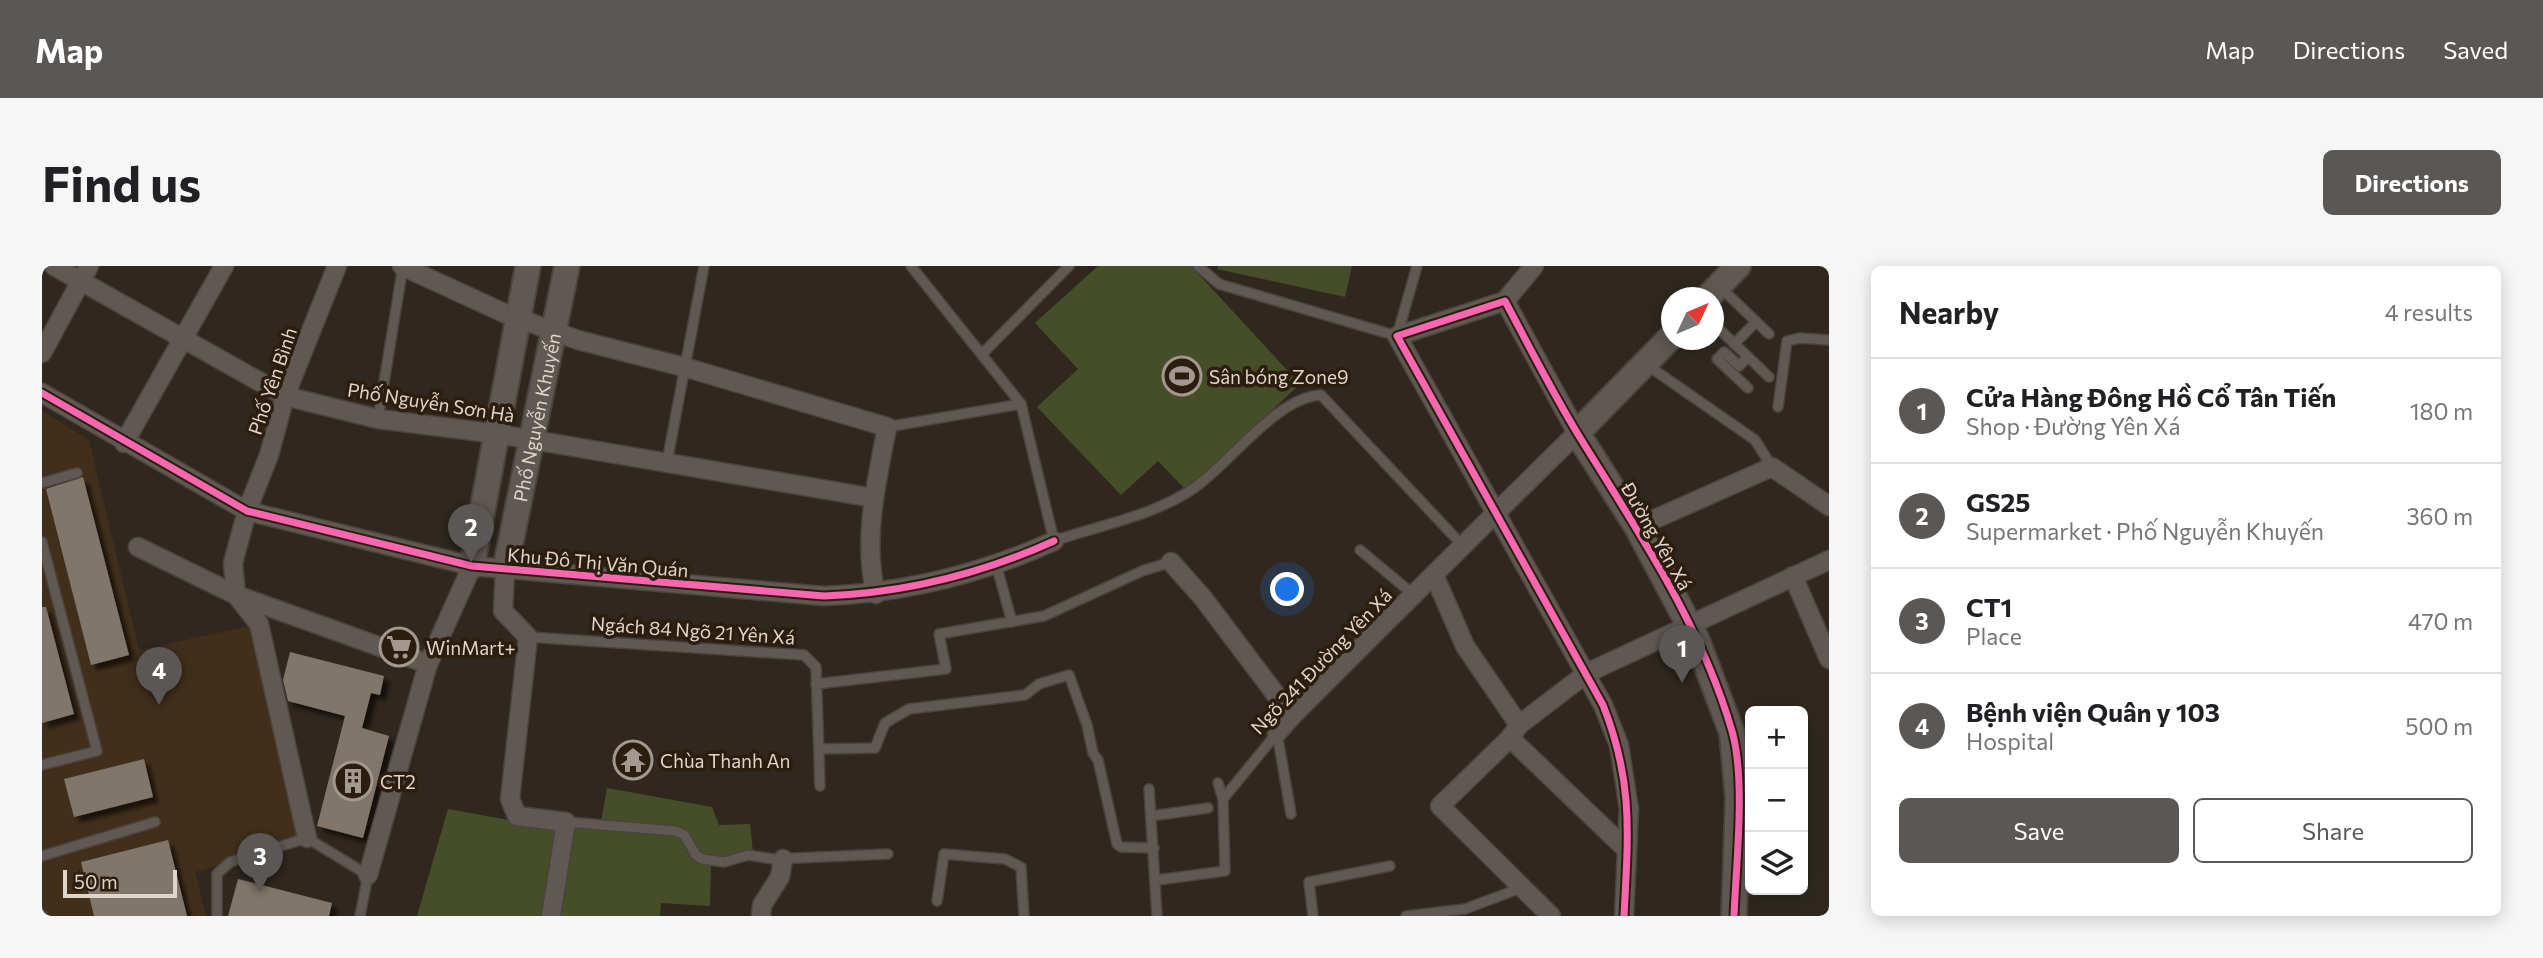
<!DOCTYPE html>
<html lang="en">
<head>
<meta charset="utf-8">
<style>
  :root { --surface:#fff; --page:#f6f6f6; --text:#202124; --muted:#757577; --line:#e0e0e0; --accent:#5a5754 }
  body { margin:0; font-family:Commissioner,sans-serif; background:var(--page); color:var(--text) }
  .controls { position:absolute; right:21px; bottom:21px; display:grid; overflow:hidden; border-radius:10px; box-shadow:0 4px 18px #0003 }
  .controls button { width:63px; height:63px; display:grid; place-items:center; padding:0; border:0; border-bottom:2px solid var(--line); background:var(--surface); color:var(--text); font:35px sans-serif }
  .compass { position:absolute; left:1619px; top:21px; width:63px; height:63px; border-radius:50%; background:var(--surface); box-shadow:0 4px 18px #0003; rotate:46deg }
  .scale { position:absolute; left:21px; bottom:18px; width:114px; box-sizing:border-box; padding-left:7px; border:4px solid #dfd5cb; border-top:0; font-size:19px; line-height:24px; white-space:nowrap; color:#dfd5cb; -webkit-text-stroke:5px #2c1e0f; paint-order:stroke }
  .you { position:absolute; left:1246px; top:324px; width:24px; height:24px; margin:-18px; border:5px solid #fff; border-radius:50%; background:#1a73e8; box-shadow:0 0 0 10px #1a73e833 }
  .badge { display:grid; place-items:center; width:46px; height:46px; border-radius:50%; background:var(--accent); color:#fff; font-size:23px; font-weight:700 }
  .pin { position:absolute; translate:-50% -58px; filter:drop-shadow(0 2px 4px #0008) }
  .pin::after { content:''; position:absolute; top:37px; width:24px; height:21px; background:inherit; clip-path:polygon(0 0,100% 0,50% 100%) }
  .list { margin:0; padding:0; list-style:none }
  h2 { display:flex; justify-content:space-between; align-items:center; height:91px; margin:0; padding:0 28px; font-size:30px }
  h2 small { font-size:23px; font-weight:400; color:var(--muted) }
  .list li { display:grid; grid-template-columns:46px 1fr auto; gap:21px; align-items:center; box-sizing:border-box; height:105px; padding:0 28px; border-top:2px solid var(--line) }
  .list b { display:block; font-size:26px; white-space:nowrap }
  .list p { margin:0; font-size:23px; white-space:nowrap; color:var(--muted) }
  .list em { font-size:23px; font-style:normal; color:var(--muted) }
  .actions { display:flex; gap:14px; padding:21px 28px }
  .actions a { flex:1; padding:16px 0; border:2px solid var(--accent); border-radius:10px; text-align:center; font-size:24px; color:var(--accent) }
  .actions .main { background:var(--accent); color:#fff }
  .icon { flex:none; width:38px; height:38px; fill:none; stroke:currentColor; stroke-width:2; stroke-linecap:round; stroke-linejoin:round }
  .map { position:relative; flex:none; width:1787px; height:650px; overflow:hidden; border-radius:10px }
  header { display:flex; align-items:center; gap:42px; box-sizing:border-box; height:98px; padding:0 35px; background:var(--accent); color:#fff }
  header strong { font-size:33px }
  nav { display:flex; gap:38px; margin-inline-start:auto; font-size:24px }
  .intro { display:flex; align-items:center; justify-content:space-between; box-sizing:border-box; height:168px; padding:0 42px }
  h1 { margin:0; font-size:49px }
  .button { padding:18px 32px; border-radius:10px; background:var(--accent); color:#fff; font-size:24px; font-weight:700 }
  main { display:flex; gap:42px; padding:0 42px }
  aside { flex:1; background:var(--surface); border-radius:10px; box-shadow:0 4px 18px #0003 }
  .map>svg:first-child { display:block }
</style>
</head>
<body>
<header>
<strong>Map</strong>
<nav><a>Map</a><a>Directions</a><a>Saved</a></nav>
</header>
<div class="intro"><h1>Find us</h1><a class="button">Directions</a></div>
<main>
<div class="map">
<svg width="1787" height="650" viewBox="0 0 1787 650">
  <defs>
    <filter id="shadow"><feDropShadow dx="5.5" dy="5.5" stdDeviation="2" flood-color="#0009"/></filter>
  </defs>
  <rect width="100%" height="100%" fill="#30281f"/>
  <polygon fill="#412f1c" points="0,145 47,174 97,384 217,358 265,572 153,606 164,650 0,650"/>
  <g fill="#454e29">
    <polygon points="1056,0 1149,0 1258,118 1144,224 1116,195 1079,229 995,141 1036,103 993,57"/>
    <polygon points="1176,0 1310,0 1303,31 1175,3"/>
    <polygon points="565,522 670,541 677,559 708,558 711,587 684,591 669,597 668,640 619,637 618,650 515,650 530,561 559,556"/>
    <polygon points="406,543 516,563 501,650 375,650"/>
  </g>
  <g fill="#807669" filter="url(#shadow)">
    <polygon points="41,211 87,389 49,399 4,223"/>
    <polygon points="0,341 4,341 32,448 0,457"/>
    <polygon points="248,386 342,410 338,429 329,427 320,462 347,470 321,572 275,560 303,450 246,435 241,414"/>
    <polygon points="102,493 111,531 32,551 22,513"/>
    <polygon points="126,574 145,650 52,650 39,596"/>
    <polygon points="196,613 290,637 287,650 186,650"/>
  </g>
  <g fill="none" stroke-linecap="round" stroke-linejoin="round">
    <defs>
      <g id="lane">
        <path d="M869,0l110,138 33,137c46,-16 100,-25 140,-53 36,-25 83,-91 127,-93l143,152"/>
        <polyline points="1156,0 1177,18 1355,70 1375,0"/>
        <polyline points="1678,21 1727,68"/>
        <polyline points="1672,58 1727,111"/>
        <polyline points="1692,78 1714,56"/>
        <polyline points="940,88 1027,0"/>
        <polyline points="1605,99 1713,174 1730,201"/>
        <polyline points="1706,122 1675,93 1682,86 1697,100 1706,91"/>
        <polyline points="1736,141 1745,75 1758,72 1787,74"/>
        <polyline points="336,153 361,0"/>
        <polyline points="845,161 979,138"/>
        <polyline points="625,196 662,0"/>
        <polyline points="0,217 35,207"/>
        <polyline points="0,276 55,485 0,499"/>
        <polyline points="1318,284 1372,329"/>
        <polyline points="954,298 970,356"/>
        <polyline points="486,371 762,389 774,401 778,520"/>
        <polyline points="774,418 904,403 897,368 1002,350 1100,305 1129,296"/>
        <polyline points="1235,467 1249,548"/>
        <polyline points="777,483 833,482 843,457 867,443 983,429 997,418 1027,409 1045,459 1051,487 1056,494 1075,578 1079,581 1112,582"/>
        <polyline points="1176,517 1181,533"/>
        <polyline points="1107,523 1115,650"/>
        <polyline points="1109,550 1166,542"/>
        <polyline points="524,556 634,565 642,569 654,589 660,593 682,596 706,589 731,593 846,588"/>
        <polyline points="0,590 113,556"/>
        <polyline points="1115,614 1183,605 1181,533 1235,467"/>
        <polyline points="895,635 902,588 963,593 979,601 982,650"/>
        <polyline points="0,650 1,650"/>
        <polyline points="175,650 175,608 188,596 265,572 326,609 318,650"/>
        <polyline points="1271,650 1267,616 1348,600"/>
        <polyline points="1364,650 1423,643 1479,622"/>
      </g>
      <g id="street">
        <polyline points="12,0 243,130 336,153 456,168 832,232"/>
        <path d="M360,0l102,47 74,27 106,27 203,60c-10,54 -25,113 -11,167"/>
        <polyline points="1463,35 1492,0"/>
        <polyline points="0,87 47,0"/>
        <path d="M0,127l205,118 225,55 352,30c80,-3 157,-22 230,-55"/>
        <polyline points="82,177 182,0"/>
        <polyline points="1595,261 1730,201 1787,240"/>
        <polyline points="96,281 194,329 386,398"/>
        <polyline points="1129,296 1161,332 1250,450"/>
        <polyline points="463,304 461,345 486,371 468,533 475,550 524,556 509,650"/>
        <polyline points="1751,310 1787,393"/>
        <polyline points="1393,311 1423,380 1477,459"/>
        <path d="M1235,467l15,-17c95,-95 189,-189 285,-283l-72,-132 -108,35 206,369 16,40 10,64 -5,107"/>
        <polyline points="1468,472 1585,584"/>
        <polyline points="265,572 217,358 194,329 191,297 205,245 227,189 243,130 295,0"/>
        <polyline points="326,609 386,398 430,300"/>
        <polyline points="719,650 720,639 738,611 741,593"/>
        <polyline points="1509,650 1398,540 1468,472 1477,459 1545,407 1787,294"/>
      </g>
      <g id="secondary">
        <polyline points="1665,32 1696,0"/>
        <polyline points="1630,70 1535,167 1595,261 1655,374 1690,467 1696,533 1692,650"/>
        <polyline points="430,300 486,0"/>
        <path id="s1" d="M463,304l62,-304"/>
      </g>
    </defs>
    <use href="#lane" stroke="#4b443d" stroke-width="12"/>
    <use href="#street" stroke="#4b443d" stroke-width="21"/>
    <use href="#secondary" stroke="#4b443d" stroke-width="28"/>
    <use href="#lane" stroke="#605953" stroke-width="9"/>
    <use href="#street" stroke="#605953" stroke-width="18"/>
    <use href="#secondary" stroke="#605853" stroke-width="24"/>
    <defs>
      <g id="cycleway">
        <path d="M0,127l205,118 225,55 352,30c80,-3 157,-22 230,-55"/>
        <path d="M1582,650c4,-81 10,-133 -21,-211l-206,-369 108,-35c24,45 47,91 74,135 58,94 122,188 153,295 14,49 4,133 2,185"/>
      </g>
    </defs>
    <use href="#cycleway" stroke="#2c1e0f" stroke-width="11"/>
    <use href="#cycleway" stroke="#f766af" stroke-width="7"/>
  </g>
  <defs>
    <symbol id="stadium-ring" viewBox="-11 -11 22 22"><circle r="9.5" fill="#2c1e0f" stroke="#a2988f" stroke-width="1.5"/><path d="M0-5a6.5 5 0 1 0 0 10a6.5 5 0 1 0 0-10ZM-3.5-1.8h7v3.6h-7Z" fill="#a2988f"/></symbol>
    <symbol id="supermarket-ring" viewBox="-11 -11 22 22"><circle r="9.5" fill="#2c1e0f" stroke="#a2988f" stroke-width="1.5"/><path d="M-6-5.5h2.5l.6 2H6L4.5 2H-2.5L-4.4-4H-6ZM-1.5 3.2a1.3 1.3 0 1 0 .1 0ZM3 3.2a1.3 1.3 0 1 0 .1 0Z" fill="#a2988f"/></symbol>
    <symbol id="temple-ring" viewBox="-11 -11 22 22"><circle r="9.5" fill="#2c1e0f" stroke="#a2988f" stroke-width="1.5"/><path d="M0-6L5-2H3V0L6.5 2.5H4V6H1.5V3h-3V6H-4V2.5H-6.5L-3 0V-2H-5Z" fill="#a2988f"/></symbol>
    <symbol id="building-ring" viewBox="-11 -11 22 22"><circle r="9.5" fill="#2c1e0f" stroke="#a2988f" stroke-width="1.5"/><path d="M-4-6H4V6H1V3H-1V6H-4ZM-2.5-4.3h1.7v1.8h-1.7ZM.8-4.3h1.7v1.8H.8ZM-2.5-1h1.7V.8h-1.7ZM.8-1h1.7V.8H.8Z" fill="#a2988f"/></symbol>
  </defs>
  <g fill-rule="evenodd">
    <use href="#stadium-ring" x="1118" y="88" width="44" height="44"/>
    <use href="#supermarket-ring" x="335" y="359" width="44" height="44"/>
    <use href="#temple-ring" x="569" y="472" width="44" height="44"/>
    <use href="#building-ring" x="289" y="493" width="44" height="44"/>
  </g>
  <g text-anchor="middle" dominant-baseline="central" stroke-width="7" stroke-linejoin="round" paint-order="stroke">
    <g font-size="19" fill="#dfd5cb" stroke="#2c1e0f" text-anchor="start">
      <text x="1167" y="110">Sân bóng Zone9</text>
      <text x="384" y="381">WinMart+</text>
      <text x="618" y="494">Chùa Thanh An</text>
      <text x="338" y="515">CT2</text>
    </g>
    <g font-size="19" fill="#dfd5cb" stroke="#2c1e0f">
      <text transform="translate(230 115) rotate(-71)">Phố Yên Bình</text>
      <text transform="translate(389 136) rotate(9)">Phố Nguyễn Sơn Hà</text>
      <text stroke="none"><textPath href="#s1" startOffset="156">Phố Nguyễn Khuyến</textPath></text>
      <text transform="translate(1615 270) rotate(60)">Đường Yên Xá</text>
      <text transform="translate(556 296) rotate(5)">Khu Đô Thị Văn Quán</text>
      <text transform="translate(651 364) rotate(4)">Ngách 84 Ngõ 21 Yên Xá</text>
      <text transform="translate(1279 395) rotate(-46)">Ngõ 241 Đường Yên Xá</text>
    </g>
  </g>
</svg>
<div class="controls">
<button>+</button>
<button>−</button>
<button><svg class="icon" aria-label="layers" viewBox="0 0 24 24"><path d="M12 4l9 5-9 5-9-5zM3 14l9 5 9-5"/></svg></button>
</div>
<svg class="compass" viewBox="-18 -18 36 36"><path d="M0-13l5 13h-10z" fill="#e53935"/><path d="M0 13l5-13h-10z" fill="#757577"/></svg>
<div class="scale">50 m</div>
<div class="you"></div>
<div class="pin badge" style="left:1640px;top:417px">1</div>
<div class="pin badge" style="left:429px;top:296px">2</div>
<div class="pin badge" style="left:218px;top:625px">3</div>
<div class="pin badge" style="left:117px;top:439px">4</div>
</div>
<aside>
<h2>Nearby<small>4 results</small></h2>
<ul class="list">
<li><span class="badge">1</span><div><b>Cửa Hàng Đông Hồ Cổ Tân Tiến</b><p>Shop · Đường Yên Xá</p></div><em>180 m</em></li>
<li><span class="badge">2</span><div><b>GS25</b><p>Supermarket · Phố Nguyễn Khuyến</p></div><em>360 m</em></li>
<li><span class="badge">3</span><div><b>CT1</b><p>Place</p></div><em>470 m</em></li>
<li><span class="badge">4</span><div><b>Bệnh viện Quân y 103</b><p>Hospital</p></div><em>500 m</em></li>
</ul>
<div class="actions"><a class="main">Save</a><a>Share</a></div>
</aside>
</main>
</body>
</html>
